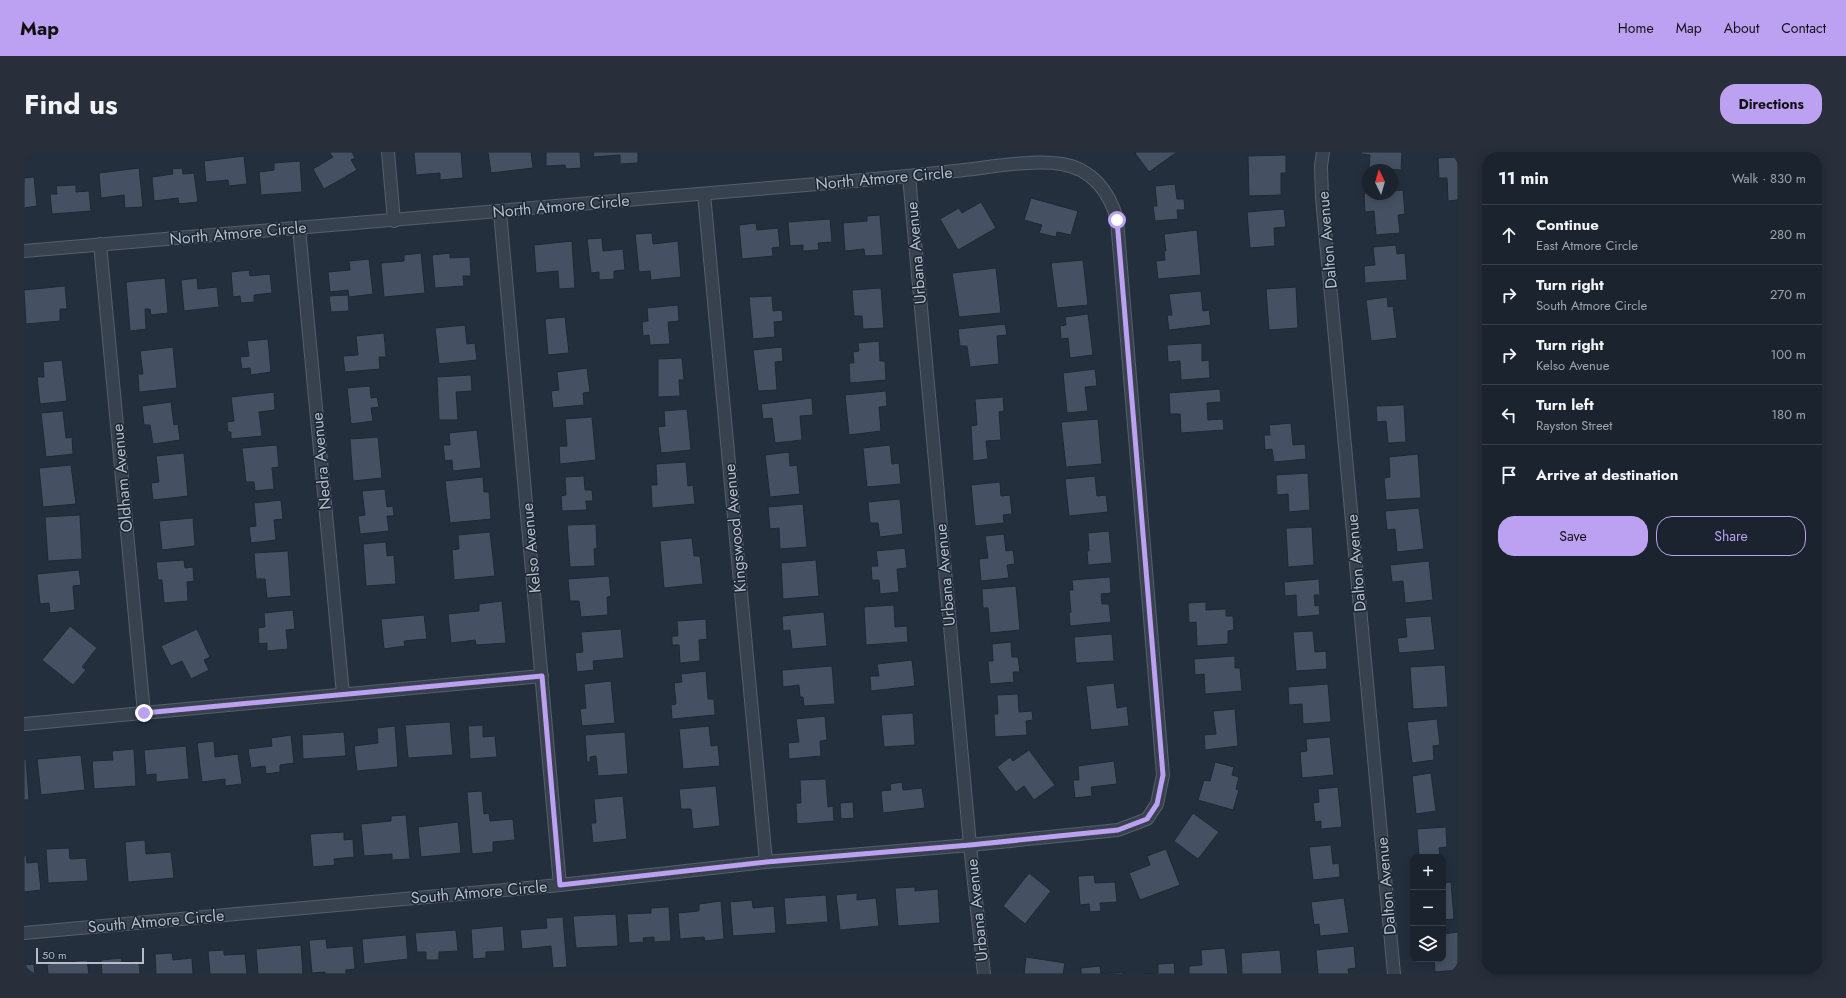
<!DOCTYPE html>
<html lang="en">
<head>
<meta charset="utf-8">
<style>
  :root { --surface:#1b232e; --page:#282f3a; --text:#f1f3f6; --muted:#a0a4aa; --line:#39404a; --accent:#bca0f2 }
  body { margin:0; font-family:Jost,sans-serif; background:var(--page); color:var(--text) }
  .controls { position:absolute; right:12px; bottom:12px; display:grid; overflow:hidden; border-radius:8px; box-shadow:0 2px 10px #0003 }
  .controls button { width:36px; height:36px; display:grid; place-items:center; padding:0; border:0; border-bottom:1px solid var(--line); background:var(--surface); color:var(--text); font:20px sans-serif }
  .compass { position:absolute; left:1338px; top:12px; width:36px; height:36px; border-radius:50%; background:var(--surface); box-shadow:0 2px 10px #0003; rotate:355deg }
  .scale { position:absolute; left:12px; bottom:10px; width:108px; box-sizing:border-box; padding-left:4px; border:2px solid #b4bcc9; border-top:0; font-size:11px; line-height:14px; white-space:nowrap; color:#b4bcc9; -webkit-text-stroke:3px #1d2633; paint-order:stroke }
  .stop { position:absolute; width:12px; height:12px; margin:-9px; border:3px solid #bca0f2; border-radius:50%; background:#fff }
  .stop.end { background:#bca0f2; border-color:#fff; box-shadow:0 1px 4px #0008 }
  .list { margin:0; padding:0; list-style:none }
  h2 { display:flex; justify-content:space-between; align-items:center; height:52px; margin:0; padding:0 16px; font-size:17px }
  h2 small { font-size:13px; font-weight:400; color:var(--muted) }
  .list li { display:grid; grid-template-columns:26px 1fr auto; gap:12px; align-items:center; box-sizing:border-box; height:60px; padding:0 16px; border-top:1px solid var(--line) }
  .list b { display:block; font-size:15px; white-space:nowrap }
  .list p { margin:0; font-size:13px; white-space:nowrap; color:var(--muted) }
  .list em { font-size:13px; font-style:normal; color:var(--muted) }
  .actions { display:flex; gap:8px; padding:12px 16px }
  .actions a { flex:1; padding:9px 0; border:1px solid var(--accent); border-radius:16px; text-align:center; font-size:14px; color:var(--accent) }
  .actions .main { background:var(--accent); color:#111 }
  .icon { flex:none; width:22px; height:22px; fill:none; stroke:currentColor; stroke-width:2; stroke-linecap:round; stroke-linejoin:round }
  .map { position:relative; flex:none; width:1434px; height:822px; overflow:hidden; border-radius:16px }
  header { display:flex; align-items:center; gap:24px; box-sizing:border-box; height:56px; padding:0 20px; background:var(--accent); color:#111 }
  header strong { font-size:19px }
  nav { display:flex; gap:22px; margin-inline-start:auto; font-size:14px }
  .intro { display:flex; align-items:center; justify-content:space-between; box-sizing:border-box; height:96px; padding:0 24px }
  h1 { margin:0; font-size:28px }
  .button { padding:10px 18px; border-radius:16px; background:var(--accent); color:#111; font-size:14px; font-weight:700 }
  main { display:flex; gap:24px; padding:0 24px }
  aside { flex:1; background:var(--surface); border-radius:16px; box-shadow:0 2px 10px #0003 }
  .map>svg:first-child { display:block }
</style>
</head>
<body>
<header>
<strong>Map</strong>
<nav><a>Home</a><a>Map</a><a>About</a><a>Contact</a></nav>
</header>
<div class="intro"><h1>Find us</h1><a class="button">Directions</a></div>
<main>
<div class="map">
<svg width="1434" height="822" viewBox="0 0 1434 822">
  <rect width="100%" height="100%" fill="#242f3e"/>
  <g fill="#455162" stroke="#1f2835">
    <polygon points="305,0 328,0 331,6 327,8 333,18 300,37 289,17 309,5"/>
    <polygon points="390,0 437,0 439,26 416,28 416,21 392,23"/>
    <polygon points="464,0 507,0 509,16 467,21"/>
    <polygon points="522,0 556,0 557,16 542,17 541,13 522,14"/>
    <polygon points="569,0 614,0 614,11 596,12 596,3 570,5"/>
    <polygon points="1112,0 1153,0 1125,20 1111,1"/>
    <polygon points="1337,0 1378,0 1377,18 1345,16 1346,3 1337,2"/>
    <polygon points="1262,3 1262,21 1257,21 1257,43 1225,44 1224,4"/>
    <polygon points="220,4 223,32 205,34 204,28 182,30 180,9"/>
    <polygon points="1434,5 1434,48 1424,49 1423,26 1415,26 1414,6"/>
    <polygon points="276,9 278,40 237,43 235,20 250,18 250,11"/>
    <polygon points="115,16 119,55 101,56 100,43 77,46 75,21"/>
    <polygon points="158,16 159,22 170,21 174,50 155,52 154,46 130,49 128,25 149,22 148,17"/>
    <polygon points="10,25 13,54 0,56 0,26"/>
    <polygon points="1151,32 1153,47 1160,47 1161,58 1153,58 1154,67 1131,69 1129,54 1133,54 1131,34"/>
    <polygon points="52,33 52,40 65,39 67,59 28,62 26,42 33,42 32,34"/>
    <polygon points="1379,38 1381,62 1374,63 1376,81 1352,83 1350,59 1341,60 1340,41 1368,42 1368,39"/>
    <polygon points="1007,46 1054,59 1047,83 1033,80 1032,85 1015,81 1018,73 1000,68"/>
    <polygon points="957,50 972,76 934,98 916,67 935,56 938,61"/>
    <polygon points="1260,57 1262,75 1250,76 1251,94 1226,96 1223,60"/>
    <polygon points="856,63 859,103 841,104 840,97 821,99 819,71 843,69 843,64"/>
    <polygon points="806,67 808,90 794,91 795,98 779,99 779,93 766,94 764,70"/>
    <polygon points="732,71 733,78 754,76 756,95 748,96 749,104 718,107 715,73"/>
    <polygon points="1173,78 1177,123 1134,127 1132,109 1141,108 1140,99 1142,99 1140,82"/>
    <polygon points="628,81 629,92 654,89 657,125 627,128 626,119 615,120 611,82"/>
    <polygon points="578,86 579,99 599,97 601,118 590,119 590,127 575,128 575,120 567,121 563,87"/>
    <polygon points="548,89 551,136 535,137 534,119 512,121 510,93"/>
    <polygon points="1372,93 1373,102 1381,101 1383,128 1341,131 1340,114 1351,113 1349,95"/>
    <polygon points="397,101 401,141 360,145 357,111 380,109 380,103"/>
    <polygon points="426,101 426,106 446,105 447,124 439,124 440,134 411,136 408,103"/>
    <polygon points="345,107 349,142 325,145 324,138 306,140 304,120 326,118 325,109"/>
    <polygon points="1059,108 1064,153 1033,156 1027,111"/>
    <polygon points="972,116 977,161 935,165 928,121"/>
    <polygon points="225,118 226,124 246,122 248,141 230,143 230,150 217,151 216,144 209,145 207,120"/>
    <polygon points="141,126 144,161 127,163 126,157 121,157 122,177 106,179 102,130"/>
    <polygon points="173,126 174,137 193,135 195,155 160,159 157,128"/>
    <polygon points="41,134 43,157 36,157 36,169 2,172 0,138"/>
    <polygon points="1272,135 1274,176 1245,178 1242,137"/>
    <polygon points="857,136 860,176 839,177 838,164 830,164 828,138"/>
    <polygon points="1177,139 1179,159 1185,158 1187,173 1145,178 1143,163 1148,163 1145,142"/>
    <polygon points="324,143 325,159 307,160 305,144"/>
    <polygon points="748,144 749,159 758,158 759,169 750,170 751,185 729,187 725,145"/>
    <polygon points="1363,145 1364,155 1369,154 1373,186 1347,189 1342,148"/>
    <polygon points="654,153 655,169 644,170 646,192 626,193 625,183 619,184 618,170 624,169 623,156"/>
    <polygon points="1064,162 1069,203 1046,206 1044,186 1037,187 1036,174 1042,173 1041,165"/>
    <polygon points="541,165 545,201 524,203 521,167"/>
    <polygon points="981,172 983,183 973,184 975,212 946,215 943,194 936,194 934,177"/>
    <polygon points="441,173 443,192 451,191 453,208 415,212 411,176"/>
    <polygon points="360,181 362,205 355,205 356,217 321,220 319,204 334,203 332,184"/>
    <polygon points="244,187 247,220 227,223 226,216 218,217 216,205 225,204 223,189"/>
    <polygon points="855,189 856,209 861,209 862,228 826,231 825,211 830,211 829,200 835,199 834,191"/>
    <polygon points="1178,191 1178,209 1185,208 1186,226 1157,228 1156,209 1144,210 1143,193"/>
    <polygon points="149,195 153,236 115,240 114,222 119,222 116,199"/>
    <polygon points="758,195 759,209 751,210 753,238 734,239 729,198"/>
    <polygon points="658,206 660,228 655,228 656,244 634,245 634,207"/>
    <polygon points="38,208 43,249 16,252 13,225 20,225 19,210"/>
    <polygon points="563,216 566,240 559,241 560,253 529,256 527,239 535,238 533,220"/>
    <polygon points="1071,217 1073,234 1061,235 1064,259 1043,261 1039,221"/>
    <polygon points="447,223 448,239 432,240 434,268 415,268 413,225"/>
    <polygon points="346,234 347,246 353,245 355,255 347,256 349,269 327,272 323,236"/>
    <polygon points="1196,237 1197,250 1183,251 1184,268 1199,267 1200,278 1157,281 1156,262 1146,262 1145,241"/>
    <polygon points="862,239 863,254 855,255 857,279 825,283 821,243"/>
    <polygon points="250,240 251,258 235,260 238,284 207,287 207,280 204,280 203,270 210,269 207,245"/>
    <polygon points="979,245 980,259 975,260 977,288 962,289 964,307 949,309 947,274 953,273 951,247"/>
    <polygon points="788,246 789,263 776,264 778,288 751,291 748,266 739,267 737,252"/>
    <polygon points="147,250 150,273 154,272 156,288 129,292 126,273 120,273 118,254"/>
    <polygon points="1380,253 1382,290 1364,291 1362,269 1353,270 1352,254"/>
    <polygon points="663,257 667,298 637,301 634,275 641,274 640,259"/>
    <polygon points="39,259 42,286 48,285 49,302 22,305 17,261"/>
    <polygon points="568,265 572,308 536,312 535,294 543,294 541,267"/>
    <polygon points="1074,267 1078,312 1042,315 1037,270"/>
    <polygon points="1267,271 1269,293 1281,292 1282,307 1250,310 1248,297 1241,298 1240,283 1246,283 1245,273"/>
    <polygon points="453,278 457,316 429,319 428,308 421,309 419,293 426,293 425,281"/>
    <polygon points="354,285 358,326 329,329 326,287"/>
    <polygon points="253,293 255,315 248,316 250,337 231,339 230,330 222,330 218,296"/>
    <polygon points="866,293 868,312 875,311 877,332 843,335 839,296"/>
    <polygon points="765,300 766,314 773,313 776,342 746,345 741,303"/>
    <polygon points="160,301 164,344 129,348 127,331 135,330 132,304"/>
    <polygon points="1394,302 1397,346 1362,348 1360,326 1366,325 1365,305"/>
    <polygon points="662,310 664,334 669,333 671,352 628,356 627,333 633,333 632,312"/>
    <polygon points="47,313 52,352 19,355 15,316"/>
    <polygon points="1284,321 1286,358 1265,360 1264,342 1253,343 1252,323"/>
    <polygon points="560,324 561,338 568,338 569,349 562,349 563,358 538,359 537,344 542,343 541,325"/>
    <polygon points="1071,324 1073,344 1082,343 1084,360 1045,364 1041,327"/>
    <polygon points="459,325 460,340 465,340 467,367 426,371 421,329"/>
    <polygon points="976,330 977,344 986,343 988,362 979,363 980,371 951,374 947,333"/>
    <polygon points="361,337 363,355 369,354 370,364 363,364 365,379 336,382 334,364 341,363 338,339"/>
    <polygon points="876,347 879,382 856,385 854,371 846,371 844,350"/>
    <polygon points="257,348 259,367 250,368 252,388 227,391 225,375 232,374 230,351"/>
    <polygon points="779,352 783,395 756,397 755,376 746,377 744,355"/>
    <polygon points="1395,356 1400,397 1373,400 1371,377 1363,378 1361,359"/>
    <polygon points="56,363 58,407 24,409 21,365"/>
    <polygon points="169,366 171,394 138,398 135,369"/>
    <polygon points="572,372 573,396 570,397 571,414 546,415 543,373"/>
    <polygon points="1288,375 1290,413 1264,415 1262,376"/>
    <polygon points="1085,379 1088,411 1064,413 1063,399 1065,399 1064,381"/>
    <polygon points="466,380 471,424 430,428 428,398 435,397 434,383"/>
    <polygon points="980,382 982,399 989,398 991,412 983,413 985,426 957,429 955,407 964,406 961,384"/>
    <polygon points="668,386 670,404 676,404 679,432 640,436 636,389"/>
    <polygon points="362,390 363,404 370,403 372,432 342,434 339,392"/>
    <polygon points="881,396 883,416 873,417 875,440 856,442 855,428 848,428 847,414 854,414 852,399"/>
    <polygon points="264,399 267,444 243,446 241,427 232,427 230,401"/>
    <polygon points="160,408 161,416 169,415 170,429 163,430 164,449 140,451 138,428 134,428 132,410"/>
    <polygon points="792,408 795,444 759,447 757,411"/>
    <polygon points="1405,409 1409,448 1381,451 1379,429 1368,430 1366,413"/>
    <polygon points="55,418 57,433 49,434 51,458 26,461 25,451 16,452 13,422"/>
    <polygon points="585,424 587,444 583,445 584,463 557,465 555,449 546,449 544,427"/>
    <polygon points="1086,425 1087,441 1077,442 1078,452 1085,452 1087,470 1046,474 1045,461 1047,460 1045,438 1049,438 1048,428"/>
    <polygon points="1295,427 1296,443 1290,443 1291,454 1295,453 1296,463 1273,465 1272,443 1261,444 1260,430"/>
    <polygon points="992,434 996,478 966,481 964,456 959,456 958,437"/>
    <polygon points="478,449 482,491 452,493 451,488 427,491 424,462 455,459 455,452"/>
    <polygon points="1182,450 1182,458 1202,457 1202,464 1209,464 1210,478 1204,479 1204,492 1173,494 1172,470 1165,471 1164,451"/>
    <polygon points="870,453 871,475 883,474 884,490 842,493 840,455"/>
    <polygon points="269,458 271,477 262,478 264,497 243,499 243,491 235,492 234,476 241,475 240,461"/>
    <polygon points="800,460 803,494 768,497 766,478 759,479 758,464"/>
    <polygon points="400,463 403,487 380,489 381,494 360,497 357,467"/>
    <polygon points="1407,464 1411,498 1375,501 1373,486 1383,485 1381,466"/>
    <polygon points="682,467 683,487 675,488 676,509 656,511 655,493 648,493 648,484 654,484 653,469"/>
    <polygon points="46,474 73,496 58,515 62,518 49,533 18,508"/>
    <polygon points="173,477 186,505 180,508 185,518 167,527 158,509 147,514 137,494"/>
    <polygon points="597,477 600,506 569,509 570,518 553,520 551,501 559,500 557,480"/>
    <polygon points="1289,479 1291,500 1302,499 1303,517 1272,519 1269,480"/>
    <polygon points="1088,482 1090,509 1052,511 1050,485"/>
    <polygon points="987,490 988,505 994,505 996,520 989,520 990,530 966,532 964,509 969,509 968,492"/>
    <polygon points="1211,504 1211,516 1216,516 1218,539 1181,542 1180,522 1171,523 1170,507"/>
    <polygon points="888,508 891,534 847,539 846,524 855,524 853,512"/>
    <polygon points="1421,513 1424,555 1389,557 1386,515"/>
    <polygon points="808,514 811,552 780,554 779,545 776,545 775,533 759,535 758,518"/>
    <polygon points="682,519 684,547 690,547 691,563 648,567 647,553 652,552 650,531 658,530 657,522"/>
    <polygon points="587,529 591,571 558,574 556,557 562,556 560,532"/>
    <polygon points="1090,531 1093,556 1103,554 1105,574 1067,578 1062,534"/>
    <polygon points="1304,532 1307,570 1279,572 1278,552 1265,553 1264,535"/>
    <polygon points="994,542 995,560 1008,559 1009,568 1002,569 1003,583 971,585 970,562 974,562 973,543"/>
    <polygon points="1211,557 1214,594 1181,598 1180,583 1192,582 1189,559"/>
    <polygon points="889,561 891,593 860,595 857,563"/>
    <polygon points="801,564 803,588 796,589 797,604 765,607 764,591 775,590 772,567"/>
    <polygon points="1413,567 1416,593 1409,594 1410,608 1388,611 1383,570"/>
    <polygon points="426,570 429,603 384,606 381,573"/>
    <polygon points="459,573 459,585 471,584 473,605 446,607 444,574"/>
    <polygon points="371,574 374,615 333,619 330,594 354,591 353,576"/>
    <polygon points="685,574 687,594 694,593 696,614 659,617 655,577"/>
    <polygon points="320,580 322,604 279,607 278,583"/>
    <polygon points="601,580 604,622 574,624 572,604 566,605 566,610 563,610 561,583"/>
    <polygon points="267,583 270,611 256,613 256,620 242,622 241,614 227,616 224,597 248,594 247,586"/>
    <polygon points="1306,585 1310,623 1278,626 1276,600 1283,599 1282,587"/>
    <polygon points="190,589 191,605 214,602 218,632 201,634 201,627 178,630 173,591"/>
    <polygon points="162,594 165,627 132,630 132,622 122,623 120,598"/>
    <polygon points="110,597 112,634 70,637 68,609 89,608 88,599"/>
    <polygon points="1005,598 1031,633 1010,648 1000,634 992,640 973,615 986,605 989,609"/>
    <polygon points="57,603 61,638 17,643 13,607"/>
    <polygon points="0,607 2,607 5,648 0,648"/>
    <polygon points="1090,609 1093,632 1067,635 1068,644 1051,646 1049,628 1055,628 1054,614"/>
    <polygon points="1191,610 1210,615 1208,623 1215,625 1212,637 1215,638 1209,658 1174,648 1180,628 1186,629"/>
    <polygon points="1407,621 1412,659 1392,662 1388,624"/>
    <polygon points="802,627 804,655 809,654 810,669 773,672 772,651 777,651 776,628"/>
    <polygon points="878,630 879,638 898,636 901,656 859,661 857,639 867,638 866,632"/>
    <polygon points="692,634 696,674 669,677 667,657 657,657 655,637"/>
    <polygon points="1314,635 1318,675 1297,677 1297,669 1291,670 1289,651 1295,650 1294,637"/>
    <polygon points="458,639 460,662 465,661 466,669 489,667 491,688 469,690 469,700 448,702 443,640"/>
    <polygon points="599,644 603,687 569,691 567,671 572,671 570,647"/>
    <polygon points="829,650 830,666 817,667 816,651"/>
    <polygon points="1169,661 1195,680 1174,707 1150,689"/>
    <polygon points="382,663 386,707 368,708 368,702 340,704 337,672 367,669 367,664"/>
    <polygon points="434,670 437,701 397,705 394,675"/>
    <polygon points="1422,675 1423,695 1415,696 1416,705 1395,705 1393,677"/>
    <polygon points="320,680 320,688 329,687 330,705 310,707 311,713 289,715 286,682"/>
    <polygon points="121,688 122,702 147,700 150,726 104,730 101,690"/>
    <polygon points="1307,693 1309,712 1315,711 1316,725 1289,728 1285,695"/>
    <polygon points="45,696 46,707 62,706 64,729 24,731 22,697"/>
    <polygon points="1142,697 1156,733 1116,748 1105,721 1126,713 1123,704"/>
    <polygon points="0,703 2,703 3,711 14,710 17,738 0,740"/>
    <polygon points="1005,721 1027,739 1001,772 979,754"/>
    <polygon points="1070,723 1071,731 1091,730 1093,750 1076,751 1077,759 1066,760 1065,752 1056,753 1054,724"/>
    <polygon points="1427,730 1430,767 1419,768 1419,731"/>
    <polygon points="891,735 891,739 914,737 916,771 874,774 871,736"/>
    <polygon points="833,741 833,748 852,746 855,774 816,778 812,743"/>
    <polygon points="802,743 804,770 762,773 760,746"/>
    <polygon points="1320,746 1325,781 1296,784 1295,772 1290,773 1287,750"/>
    <polygon points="728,748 729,756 750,754 752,781 709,784 706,750"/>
    <polygon points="697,749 700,787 681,789 680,785 656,787 654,761 675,759 675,752"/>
    <polygon points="645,755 647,789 630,790 630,785 619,786 620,790 605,791 603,762 627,761 627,756"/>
    <polygon points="592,762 594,794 552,796 549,764"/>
    <polygon points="539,765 543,815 529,816 527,794 498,797 496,778 523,776 522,766"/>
    <polygon points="479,774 481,799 462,800 462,806 449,807 447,777"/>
    <polygon points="432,778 434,799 415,800 415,808 402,808 402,800 393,800 391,781"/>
    <polygon points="1434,780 1434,818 1411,820 1410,807 1419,807 1419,782"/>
    <polygon points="382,783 384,807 340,812 338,787"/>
    <polygon points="302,787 303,796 329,794 331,817 322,818 322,822 301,822 301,820 288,821 285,788"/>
    <polygon points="277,793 279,822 234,822 232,797"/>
    <polygon points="1330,794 1332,816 1324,817 1325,822 1294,822 1292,798"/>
    <polygon points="1201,796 1204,822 1165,822 1165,814 1178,813 1177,798"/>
    <polygon points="200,798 200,803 221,802 223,822 186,822 184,799"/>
    <polygon points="1256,798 1258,822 1218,822 1217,801"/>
    <polygon points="148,801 149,808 168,806 169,822 132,822 131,802"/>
    <polygon points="1002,805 1041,811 1039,822 1000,822"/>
    <polygon points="97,806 98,810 115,809 116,822 78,822 77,808"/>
    <polygon points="63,808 65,822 24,822 23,812"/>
    <polygon points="1150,811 1151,822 1120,822 1134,821 1134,812"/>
    <polygon points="10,812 11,822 0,822 0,813"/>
    <polygon points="1076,814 1077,822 1099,820 1099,822 1057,822 1057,816"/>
  </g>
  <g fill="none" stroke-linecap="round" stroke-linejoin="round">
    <defs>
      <g id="street">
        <polyline points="364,0 370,69"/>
        <polyline points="1299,0 1297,14 1298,46 1370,822"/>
        <polyline points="885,24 946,693 960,822"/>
        <polyline points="680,42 742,710"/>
        <polyline points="476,60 536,733"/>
        <polyline points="275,76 319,542"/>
        <polyline points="76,92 120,561"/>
        <path d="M0,99c248,-21 496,-41 745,-63 62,-5 124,-10 186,-17 32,-3 75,-12 107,-7 30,5 48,28 55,56l46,555 -6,29 -10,15 -29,11 -148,15 -204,17 -206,23 -536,48"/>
        <polyline points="0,572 518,524"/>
      </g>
    </defs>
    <use href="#street" stroke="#565f6c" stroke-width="14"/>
    <use href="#street" stroke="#38414e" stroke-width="12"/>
  </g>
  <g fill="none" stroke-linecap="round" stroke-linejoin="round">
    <polyline stroke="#bca0f2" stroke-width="5" points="120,561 518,524 536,733 742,710 946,693 1094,678 1123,667 1133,652 1139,623 1093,68"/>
  </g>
  <g text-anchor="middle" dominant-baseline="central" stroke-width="3" stroke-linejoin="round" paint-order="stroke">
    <g font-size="16" fill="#b4bcc9" stroke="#1d2633">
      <text transform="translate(860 26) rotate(-5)">North Atmore Circle</text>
      <text transform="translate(537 54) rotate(-5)">North Atmore Circle</text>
      <text transform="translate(214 81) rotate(-5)">North Atmore Circle</text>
      <text transform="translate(1303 88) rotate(-95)">Dalton Avenue</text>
      <text transform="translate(892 101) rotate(-95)">Urbana Avenue</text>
      <text transform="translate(297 309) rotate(-95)">Nedra Avenue</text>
      <text transform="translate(98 326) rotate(-95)">Oldham Avenue</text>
      <text transform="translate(711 376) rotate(-95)">Kingswood Avenue</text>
      <text transform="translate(507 396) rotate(-95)">Kelso Avenue</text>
      <text transform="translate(1332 411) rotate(-95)">Dalton Avenue</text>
      <text transform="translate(921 423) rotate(-95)">Urbana Avenue</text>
      <text transform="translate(1362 734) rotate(-95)">Dalton Avenue</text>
      <text transform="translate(455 740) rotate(-5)">South Atmore Circle</text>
      <text transform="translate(953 758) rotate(-96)">Urbana Avenue</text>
      <text transform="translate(132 769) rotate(-5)">South Atmore Circle</text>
    </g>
  </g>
</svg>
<div class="controls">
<button>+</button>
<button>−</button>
<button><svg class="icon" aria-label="layers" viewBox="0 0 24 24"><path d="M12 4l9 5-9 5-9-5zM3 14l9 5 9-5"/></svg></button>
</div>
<svg class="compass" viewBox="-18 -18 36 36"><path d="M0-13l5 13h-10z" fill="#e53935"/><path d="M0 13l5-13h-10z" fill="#a0a4aa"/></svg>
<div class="scale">50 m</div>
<div class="stop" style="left:1093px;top:68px"></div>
<div class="stop end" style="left:120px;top:561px"></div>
</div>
<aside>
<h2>11 min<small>Walk · 830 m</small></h2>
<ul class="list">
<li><svg class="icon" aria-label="ahead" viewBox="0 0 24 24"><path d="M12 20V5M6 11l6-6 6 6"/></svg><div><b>Continue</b><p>East Atmore Circle</p></div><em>280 m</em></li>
<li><svg class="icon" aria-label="right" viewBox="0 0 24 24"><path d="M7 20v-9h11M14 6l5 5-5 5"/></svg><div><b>Turn right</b><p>South Atmore Circle</p></div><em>270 m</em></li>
<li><svg class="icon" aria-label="right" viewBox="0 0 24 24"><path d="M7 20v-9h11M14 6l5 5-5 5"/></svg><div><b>Turn right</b><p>Kelso Avenue</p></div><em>100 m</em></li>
<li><svg class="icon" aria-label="left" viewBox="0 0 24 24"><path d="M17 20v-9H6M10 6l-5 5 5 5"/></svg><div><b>Turn left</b><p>Rayston Street</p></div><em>180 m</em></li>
<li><svg class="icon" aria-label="arrive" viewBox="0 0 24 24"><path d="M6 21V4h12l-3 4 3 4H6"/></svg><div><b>Arrive at destination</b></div></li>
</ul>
<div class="actions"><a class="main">Save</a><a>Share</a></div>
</aside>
</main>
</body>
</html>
